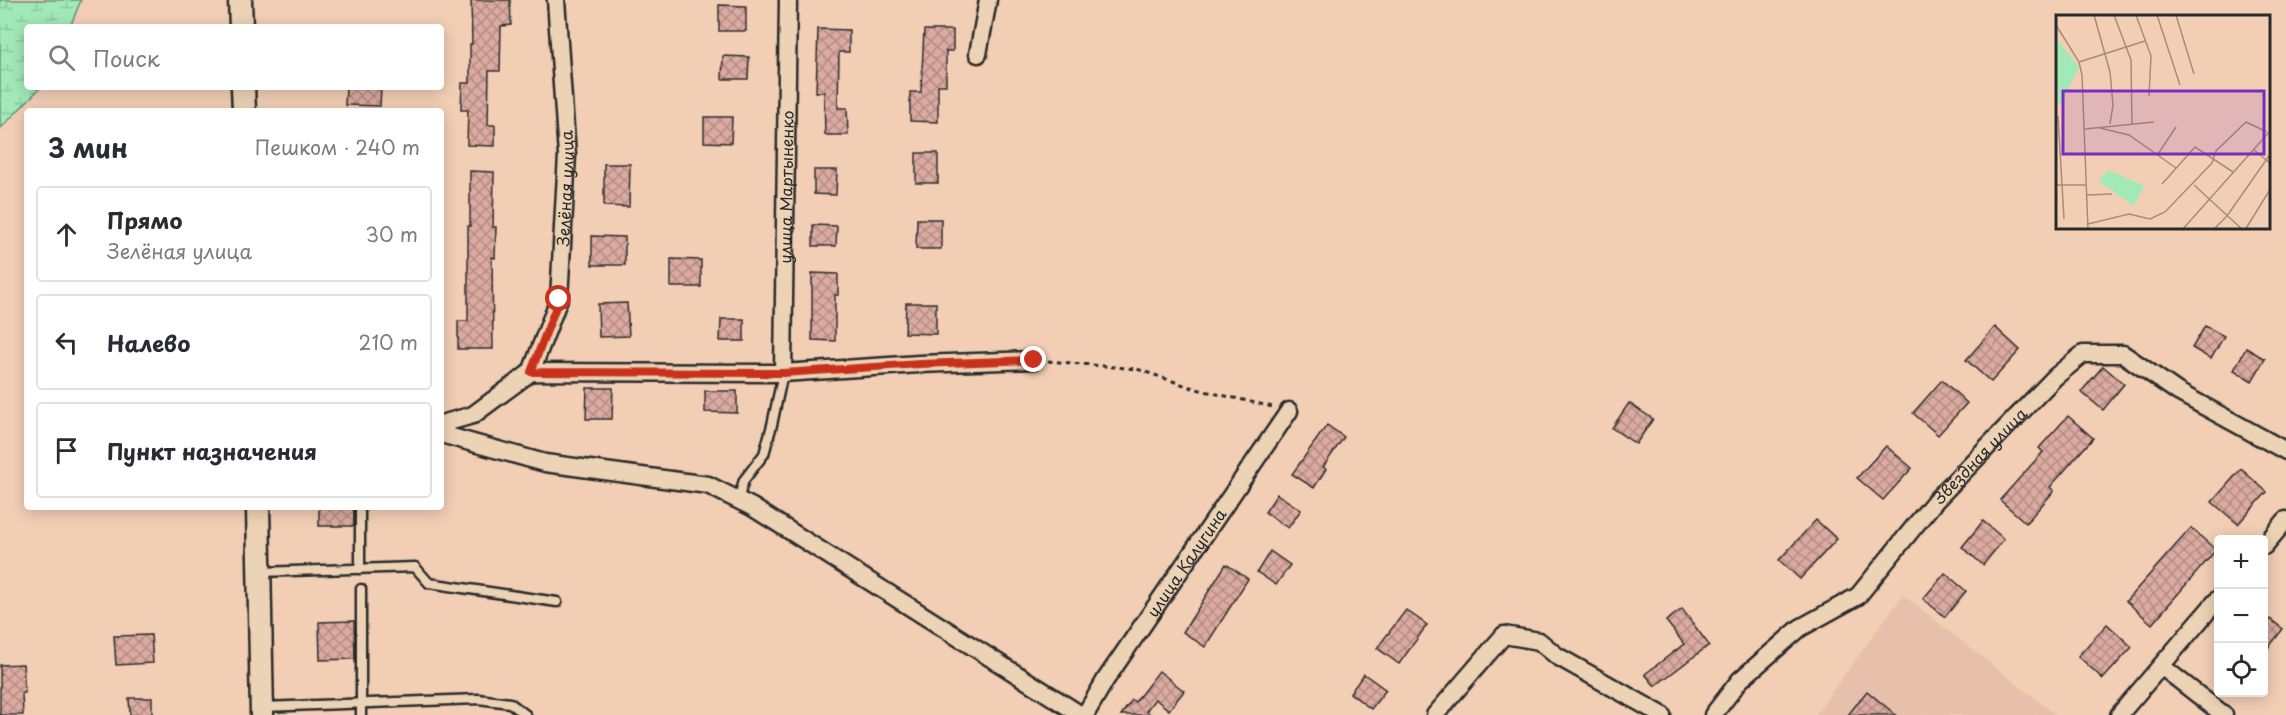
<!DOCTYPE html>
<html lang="ru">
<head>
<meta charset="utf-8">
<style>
  :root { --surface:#fff; --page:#f2f2f3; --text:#2b2b33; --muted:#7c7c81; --line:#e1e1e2 }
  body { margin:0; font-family:"Playpen Sans",sans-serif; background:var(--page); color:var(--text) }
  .controls { position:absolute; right:18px; bottom:18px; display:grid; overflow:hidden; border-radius:6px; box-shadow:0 3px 15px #0003 }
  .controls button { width:54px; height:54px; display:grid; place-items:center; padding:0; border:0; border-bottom:2px solid var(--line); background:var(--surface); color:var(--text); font:30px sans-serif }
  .stop { position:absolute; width:18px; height:18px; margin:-14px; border:4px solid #c8321e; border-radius:50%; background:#fff }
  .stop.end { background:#c8321e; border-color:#fff; box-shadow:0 2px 6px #0008 }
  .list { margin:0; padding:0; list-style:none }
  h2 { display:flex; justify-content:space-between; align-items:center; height:78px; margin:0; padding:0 24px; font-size:26px }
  h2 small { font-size:20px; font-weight:400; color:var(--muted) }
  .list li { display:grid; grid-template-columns:39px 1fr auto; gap:18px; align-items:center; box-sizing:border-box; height:96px; margin:0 12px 12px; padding:0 12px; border:2px solid var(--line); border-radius:6px }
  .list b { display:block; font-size:22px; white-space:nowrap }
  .list p { margin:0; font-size:20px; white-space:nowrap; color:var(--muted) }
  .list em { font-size:20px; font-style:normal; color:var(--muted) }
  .icon { flex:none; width:33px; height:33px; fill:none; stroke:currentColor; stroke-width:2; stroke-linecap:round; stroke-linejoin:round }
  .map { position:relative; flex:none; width:2286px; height:715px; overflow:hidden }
  .search { position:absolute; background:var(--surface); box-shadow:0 3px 15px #0003; left:24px; top:24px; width:420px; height:66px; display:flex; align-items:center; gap:15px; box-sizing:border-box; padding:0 21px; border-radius:6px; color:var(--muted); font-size:22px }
  .panel { position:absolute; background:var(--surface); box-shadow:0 3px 15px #0003; left:24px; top:108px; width:420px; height:402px; border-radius:6px }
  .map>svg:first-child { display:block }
</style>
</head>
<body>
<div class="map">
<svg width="2286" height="715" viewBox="0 0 2286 715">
  <defs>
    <pattern id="wetland-marsh" width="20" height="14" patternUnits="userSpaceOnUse" patternTransform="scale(1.5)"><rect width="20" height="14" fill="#a1e9b7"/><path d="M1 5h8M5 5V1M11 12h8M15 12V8" fill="none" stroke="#8bc89e"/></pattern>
    <pattern id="building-cross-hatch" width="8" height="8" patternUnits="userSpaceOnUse" patternTransform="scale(1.5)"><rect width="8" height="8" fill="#dbaaa0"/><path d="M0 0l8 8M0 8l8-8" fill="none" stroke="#b28b83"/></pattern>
  </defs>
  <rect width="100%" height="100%" fill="#f2ceb5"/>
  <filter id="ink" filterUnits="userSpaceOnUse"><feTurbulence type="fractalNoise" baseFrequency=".0167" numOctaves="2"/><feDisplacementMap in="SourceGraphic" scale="12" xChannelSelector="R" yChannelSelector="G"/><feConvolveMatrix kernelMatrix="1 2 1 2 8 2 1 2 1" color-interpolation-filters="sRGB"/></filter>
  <g filter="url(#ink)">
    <polygon fill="#e7c0ac" points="1903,595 2056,715 1815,715"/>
    <polygon fill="url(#wetland-marsh)" stroke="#668a71" stroke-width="1.5" points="0,0 81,0 70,27 27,27 27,87 41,87 0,129"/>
    <g fill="url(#building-cross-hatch)" stroke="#2b2b2b" stroke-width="1.5">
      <polygon points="471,0 510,0 511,25 501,26 500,71 489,71 488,125 495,125 495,146 467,145 468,110 461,110 462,83 470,83 470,44 472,44"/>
      <polygon points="719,5 746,6 746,31 719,31"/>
      <polygon points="818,29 849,30 849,52 839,52 838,108 847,108 848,135 825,135 824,92 816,92"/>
      <polygon points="924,30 953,30 953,51 946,51 946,85 938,85 938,122 910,121 910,92 921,92"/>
      <polygon points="723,56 749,57 748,79 722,79"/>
      <polygon points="346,87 381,87 380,106 345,105"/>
      <polygon points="704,117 732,117 731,143 704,142"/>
      <rect x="916" y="153" width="22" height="30"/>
      <polygon points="604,164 630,164 629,207 604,206"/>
      <polygon points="814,170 837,170 836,195 814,194"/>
      <polygon points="470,171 494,172 493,227 496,227 495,258 492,257 493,349 458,349 458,321 468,321 468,226 470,226"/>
      <polygon points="917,219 941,219 941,249 916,249"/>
      <polygon points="813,225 837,226 836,246 813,246"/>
      <polygon points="592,236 625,237 625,265 592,265"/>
      <polygon points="671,259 701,260 701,287 671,287"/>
      <polygon points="812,273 838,274 838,295 835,295 835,341 812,340"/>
      <polygon points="627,303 629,336 599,337 598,304"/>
      <polygon points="906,303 936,303 936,334 905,333"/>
      <polygon points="721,319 744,319 744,341 720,341"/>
      <polygon points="2205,326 2224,336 2211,359 2192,348"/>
      <polygon points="1995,327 2020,350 1991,382 1966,360"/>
      <polygon points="2246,348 2265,359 2252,381 2234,370"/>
      <polygon points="2103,366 2124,384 2103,410 2081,392"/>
      <polygon points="1942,380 1967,403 1938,435 1913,413"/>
      <polygon points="587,388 613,388 612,419 586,419"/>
      <polygon points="705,391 737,391 737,413 705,412"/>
      <polygon points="1629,403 1653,419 1636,444 1612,428"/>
      <polygon points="2068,416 2093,438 2050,487 2054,491 2026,523 2000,500 2043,452 2039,448"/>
      <polygon points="1327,425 1344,437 1323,467 1326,469 1314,488 1292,474"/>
      <polygon points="1886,446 1912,468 1883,500 1857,478"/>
      <polygon points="2241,469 2267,492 2238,524 2212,502"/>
      <polygon points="1277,494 1301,510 1288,528 1265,512"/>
      <rect x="319" y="507" width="35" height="19"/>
      <polygon points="1816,520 1837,539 1800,579 1779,560"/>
      <polygon points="1983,521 2004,539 1983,565 1962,547"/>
      <polygon points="2191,528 2216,550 2152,624 2126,601"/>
      <polygon points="1270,551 1290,565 1276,585 1257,572"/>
      <polygon points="1226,564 1248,579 1205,647 1183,632"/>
      <polygon points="1945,573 1966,591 1945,617 1923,599"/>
      <polygon points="1682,609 1709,645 1655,686 1645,674 1684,644 1666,621"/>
      <polygon points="1406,610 1427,625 1399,664 1377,648"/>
      <polygon points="2270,619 2283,629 2264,653 2264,627"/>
      <polygon points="354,621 355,659 320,660 319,622"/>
      <polygon points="2107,624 2132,647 2103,679 2078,656"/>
      <polygon points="151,635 153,663 116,665 114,636"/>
      <polygon points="23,664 25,693 22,693 23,715 0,715 0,665"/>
      <polygon points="1159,671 1184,691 1169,710 1155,699 1146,711 1152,715 1121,715 1132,700 1135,702"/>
      <polygon points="1364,674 1386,690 1371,709 1350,693"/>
      <polygon points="1867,691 1896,715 1848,715"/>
      <polygon points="129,698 152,698 152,715 130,715"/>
    </g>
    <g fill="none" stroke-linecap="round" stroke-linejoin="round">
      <defs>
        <g id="service">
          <polyline points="738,500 744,480 764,454 772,425 783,373"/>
          <polyline points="360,507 360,569"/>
          <polyline points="260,572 415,567 429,583 557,602"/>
          <polyline points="263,707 478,699 510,703 526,715"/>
          <polyline points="361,715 361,589"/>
        </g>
        <g id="minor">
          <polyline points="978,54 988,0"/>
          <path id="s1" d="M531,372l28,-73 8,-144 -11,-155"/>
          <path id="s2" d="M783,373l5,-373"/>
          <polyline points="441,424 473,415 531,372 783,373 919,364 1034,360"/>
          <polyline points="441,434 545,463 708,485 752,507 1081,715"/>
          <polyline points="2264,546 2286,520"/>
          <polyline points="2161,666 2224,715"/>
          <path id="s3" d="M1085,715l21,-36 183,-268"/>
          <polyline points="1435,715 1504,635 1539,641 1557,656 1662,715"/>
          <path id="s4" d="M1713,715l27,-35 60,-52 58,-32 77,-95 120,-124 28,-23h40l55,38 108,59"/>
          <polyline points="2119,715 2218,599"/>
        </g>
        <g id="secondary">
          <polyline points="240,0 241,27"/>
          <polyline points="243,87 244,111"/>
          <polyline points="258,507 262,715"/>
        </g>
      </defs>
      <use href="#service" stroke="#2b2b2b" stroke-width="13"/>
      <use href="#minor" stroke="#2b2b2b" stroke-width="21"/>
      <use href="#secondary" stroke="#2b2b2b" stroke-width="27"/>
      <polyline stroke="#2b2b2b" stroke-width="3" stroke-dasharray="4.5 4.5" stroke-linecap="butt" points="1048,361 1137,369 1196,389 1273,407"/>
      <use href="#service" stroke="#edd3b5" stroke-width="8"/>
      <use href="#minor" stroke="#edd3b5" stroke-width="16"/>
      <use href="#secondary" stroke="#edd3b5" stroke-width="22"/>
    </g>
  </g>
  <g fill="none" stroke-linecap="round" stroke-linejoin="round" filter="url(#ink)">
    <polyline stroke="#c8321e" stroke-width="8" points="559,299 531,372 783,373 920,364 1034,360"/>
  </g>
  <g text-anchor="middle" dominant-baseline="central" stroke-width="4.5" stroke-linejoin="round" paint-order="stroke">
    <g font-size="16" fill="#2b2b2b" stroke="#edd3b5">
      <text stroke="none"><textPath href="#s2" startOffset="186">улица Мартыненко</textPath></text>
      <text stroke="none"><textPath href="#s1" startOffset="189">Зелёная улица</textPath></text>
      <text stroke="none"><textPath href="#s4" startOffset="376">Звёздная улица</textPath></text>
      <text stroke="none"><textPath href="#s3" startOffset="183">улица Калугина</textPath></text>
    </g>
  </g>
  <g transform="translate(2056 15)">
    <rect width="214" height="214" fill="#f2ceb5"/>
    <path d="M0,23l23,29 -18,37h-5z" fill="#a1e9b7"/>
    <path d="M52,155l36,16 -10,20 -35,-25z" fill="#a1e9b7"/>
    <path fill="none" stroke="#a28d7e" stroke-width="1.5" d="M38,0l16,57 3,33 -3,19M58,0l17,45 1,64M80,0l15,41 -2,40M101,0l23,70M120,0l18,59M0,10l23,37 3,13 6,155M23,47l66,-21M2,101l6,103M44,113l29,7 47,33M29,114l69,-7M197,134l18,15M102,139l18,-27M106,169l33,-37 38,25M0,170h31M138,170l49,45M31,180l25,-1M32,209l41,-10 21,5 15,-7 47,-49 4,-12 30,-29 21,10M126,215l89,-100M157,215l14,-14 44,-63M189,215l26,-42"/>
    <path fill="#7b2cbf" fill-opacity="0.15" stroke="#7b2cbf" stroke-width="3" d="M7,76h201v63h-201z"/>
    <rect width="214" height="214" fill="none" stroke="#2b2b2b" stroke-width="3"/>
  </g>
</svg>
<div class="controls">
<button>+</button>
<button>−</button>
<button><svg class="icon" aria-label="locate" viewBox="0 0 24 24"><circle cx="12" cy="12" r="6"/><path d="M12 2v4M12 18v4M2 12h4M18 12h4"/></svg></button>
</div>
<div class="stop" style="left:559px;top:299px"></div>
<div class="stop end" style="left:1034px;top:360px"></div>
<div class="search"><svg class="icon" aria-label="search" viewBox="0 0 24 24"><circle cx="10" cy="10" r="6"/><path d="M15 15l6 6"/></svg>Поиск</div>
<section class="panel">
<h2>3 мин<small>Пешком · 240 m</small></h2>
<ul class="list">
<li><svg class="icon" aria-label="ahead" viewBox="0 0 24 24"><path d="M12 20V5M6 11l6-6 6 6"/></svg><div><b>Прямо</b><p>Зелёная улица</p></div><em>30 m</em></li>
<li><svg class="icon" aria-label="left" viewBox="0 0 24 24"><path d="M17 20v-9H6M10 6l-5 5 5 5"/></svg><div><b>Налево</b></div><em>210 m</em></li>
<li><svg class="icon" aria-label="arrive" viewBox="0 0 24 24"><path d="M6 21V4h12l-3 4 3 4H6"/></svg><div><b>Пункт назначения</b></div></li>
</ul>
</section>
</div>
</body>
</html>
